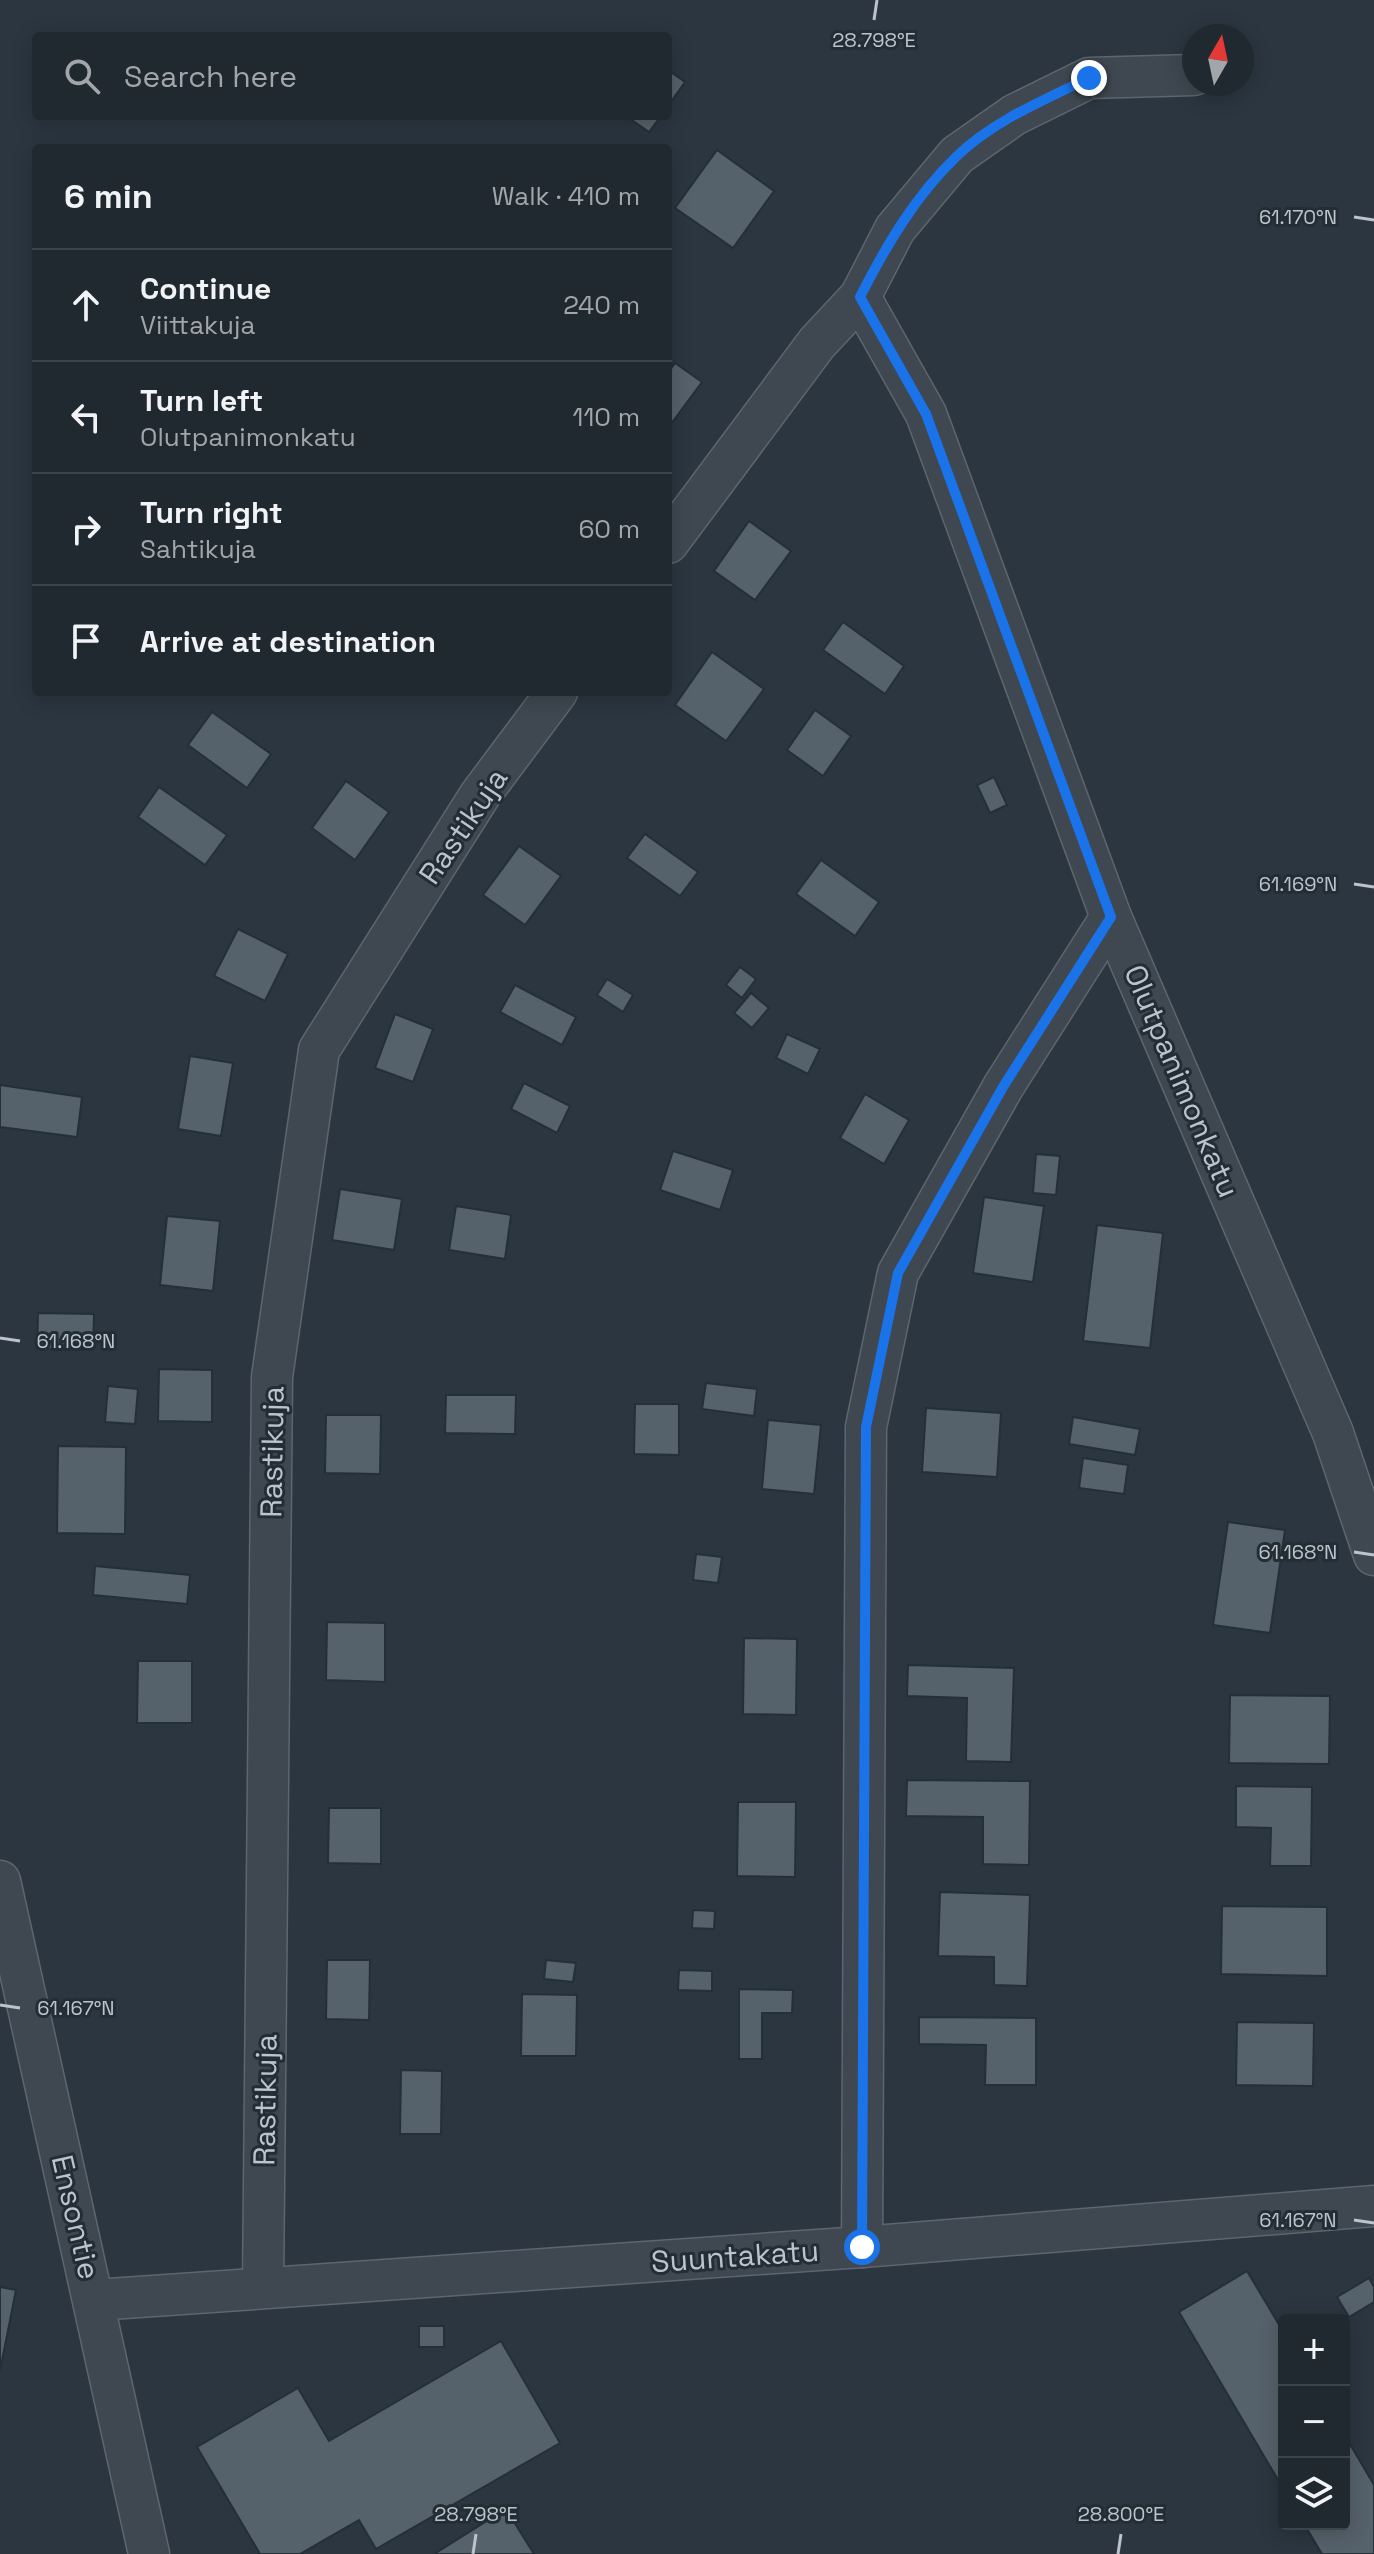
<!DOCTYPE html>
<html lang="en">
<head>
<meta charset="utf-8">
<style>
  :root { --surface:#202830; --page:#2d343c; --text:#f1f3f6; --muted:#a2a6ab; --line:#3d444c }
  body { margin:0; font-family:"Space Grotesk",sans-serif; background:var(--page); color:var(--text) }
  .controls { position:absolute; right:24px; bottom:24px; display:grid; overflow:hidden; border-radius:8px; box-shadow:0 4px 20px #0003 }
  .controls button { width:72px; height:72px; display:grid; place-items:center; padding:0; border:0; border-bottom:2px solid var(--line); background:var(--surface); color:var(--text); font:40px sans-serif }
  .compass { position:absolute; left:1182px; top:24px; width:72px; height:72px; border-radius:50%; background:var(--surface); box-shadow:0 4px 20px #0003; rotate:9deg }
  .stop { position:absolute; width:24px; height:24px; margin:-18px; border:6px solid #1a73e8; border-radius:50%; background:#fff }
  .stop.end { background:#1a73e8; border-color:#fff; box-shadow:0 2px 8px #0008 }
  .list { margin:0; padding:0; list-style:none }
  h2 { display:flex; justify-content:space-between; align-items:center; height:104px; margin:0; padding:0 32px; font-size:34px }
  h2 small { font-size:26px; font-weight:400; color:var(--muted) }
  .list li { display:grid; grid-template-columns:52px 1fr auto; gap:24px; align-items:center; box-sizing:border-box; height:112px; padding:0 32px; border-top:2px solid var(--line) }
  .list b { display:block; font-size:30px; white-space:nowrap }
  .list p { margin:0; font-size:26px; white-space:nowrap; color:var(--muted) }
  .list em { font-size:26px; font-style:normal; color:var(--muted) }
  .icon { flex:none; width:44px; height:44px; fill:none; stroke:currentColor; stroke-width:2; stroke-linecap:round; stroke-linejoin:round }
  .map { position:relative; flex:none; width:1374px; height:2554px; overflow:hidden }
  .search { position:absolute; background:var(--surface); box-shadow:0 4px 20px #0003; left:32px; top:32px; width:640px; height:88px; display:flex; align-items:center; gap:20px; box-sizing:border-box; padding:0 28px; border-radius:8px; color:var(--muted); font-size:30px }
  .panel { position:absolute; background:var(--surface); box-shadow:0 4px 20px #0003; left:32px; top:144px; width:640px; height:552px; border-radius:8px }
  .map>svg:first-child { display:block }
</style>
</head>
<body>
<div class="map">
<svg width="1374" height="2554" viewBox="0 0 1374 2554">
  <rect width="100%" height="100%" fill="#2b3640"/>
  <g fill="#55616b" stroke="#252f38" stroke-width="2">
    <polygon points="668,70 685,82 668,106"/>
    <polygon points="626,116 661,116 649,132"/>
    <polygon points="717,150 774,191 733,248 675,208"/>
    <polygon points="675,363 702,382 668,428 668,373"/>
    <polygon points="749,521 791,551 755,600 714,571"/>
    <polygon points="843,622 904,666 885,694 823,650"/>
    <polygon points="712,652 764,689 726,741 675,705"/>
    <polygon points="815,710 851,736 823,776 787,750"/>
    <polygon points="212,712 271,754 247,788 188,745"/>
    <polygon points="994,777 1007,805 990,813 977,785"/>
    <polygon points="346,781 389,812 355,860 312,828"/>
    <polygon points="159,787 227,835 205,865 138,817"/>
    <polygon points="645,834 698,872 680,896 627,858"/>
    <polygon points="519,846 561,876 525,925 483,895"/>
    <polygon points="821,860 879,902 855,936 796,894"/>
    <polygon points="238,929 288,954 265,1001 214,976"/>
    <polygon points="740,967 756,979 742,998 726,985"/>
    <polygon points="607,979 633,995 623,1012 597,995"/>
    <polygon points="515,985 576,1017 562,1045 500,1012"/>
    <polygon points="751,993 769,1008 752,1028 734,1013"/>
    <polygon points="395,1014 433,1029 413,1082 375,1068"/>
    <polygon points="787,1034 820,1049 808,1074 776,1058"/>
    <polygon points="190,1056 233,1063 221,1136 178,1129"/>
    <polygon points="524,1083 570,1106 557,1133 511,1109"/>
    <polygon points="0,1085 82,1097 77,1137 0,1127"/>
    <polygon points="865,1094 909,1120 884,1164 840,1138"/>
    <polygon points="673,1151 733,1170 720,1210 660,1190"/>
    <polygon points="1036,1154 1060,1156 1056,1195 1033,1193"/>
    <polygon points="340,1189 402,1199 394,1250 332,1240"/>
    <polygon points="984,1197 1044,1206 1033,1282 973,1273"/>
    <polygon points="456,1206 511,1215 505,1259 449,1250"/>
    <polygon points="167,1216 220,1221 213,1291 160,1285"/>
    <polygon points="1097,1225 1163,1233 1150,1348 1083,1341"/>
    <polygon points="38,1313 94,1314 93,1350 37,1349"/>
    <polygon points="159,1369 212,1370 212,1422 158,1421"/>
    <polygon points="706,1383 757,1389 754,1416 702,1409"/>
    <polygon points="108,1386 138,1389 135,1424 105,1422"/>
    <polygon points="446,1395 516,1395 515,1434 445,1433"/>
    <polygon points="635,1404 679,1404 679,1455 634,1454"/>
    <polygon points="926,1408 1001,1413 997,1477 922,1472"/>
    <polygon points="326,1415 381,1415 380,1474 325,1473"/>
    <polygon points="1073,1417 1140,1429 1135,1455 1069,1444"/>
    <polygon points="768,1420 821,1425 814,1494 762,1489"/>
    <polygon points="58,1446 126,1447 125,1534 57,1533"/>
    <polygon points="1083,1458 1128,1465 1124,1494 1079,1488"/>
    <polygon points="1228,1522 1285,1530 1270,1633 1213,1625"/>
    <polygon points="696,1554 722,1557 718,1583 693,1580"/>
    <polygon points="95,1566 190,1575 187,1604 93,1595"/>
    <polygon points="327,1622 385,1623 385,1682 326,1680"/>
    <polygon points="744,1638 797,1639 796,1715 743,1714"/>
    <polygon points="138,1661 192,1661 192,1723 137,1723"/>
    <polygon points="908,1665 1014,1668 1011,1762 966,1761 967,1698 907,1696"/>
    <polygon points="1230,1695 1330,1696 1329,1764 1229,1763"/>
    <polygon points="907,1780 1030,1781 1029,1865 983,1864 983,1817 906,1816"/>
    <polygon points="1236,1786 1312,1787 1311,1866 1270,1866 1271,1828 1236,1827"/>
    <polygon points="738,1802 796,1802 795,1877 737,1876"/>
    <polygon points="329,1808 381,1808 381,1864 328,1863"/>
    <polygon points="940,1892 1030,1895 1027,1986 994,1985 994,1957 938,1956"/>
    <polygon points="1222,1906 1327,1907 1327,1976 1221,1974"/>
    <polygon points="693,1910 715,1911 714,1929 692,1928"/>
    <polygon points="327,1960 370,1960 369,2020 326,2019"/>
    <polygon points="546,1960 576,1963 573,1982 544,1979"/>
    <polygon points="679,1970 712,1971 712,1991 678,1990"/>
    <polygon points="739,1989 793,1990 792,2013 762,2013 762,2059 739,2059"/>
    <polygon points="522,1994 577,1995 576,2056 521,2056"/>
    <polygon points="919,2017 1036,2018 1036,2085 985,2085 986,2045 919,2044"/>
    <polygon points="1237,2022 1314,2023 1313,2086 1236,2085"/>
    <polygon points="401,2070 442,2071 441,2134 400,2134"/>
    <polygon points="1247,2271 1284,2333 1284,2490 1179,2312"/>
    <polygon points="1369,2278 1374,2287 1374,2302 1349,2317 1337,2297"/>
    <polygon points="0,2287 16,2290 0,2371"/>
    <rect x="419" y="2326" width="25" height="21"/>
    <polygon points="501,2341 560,2443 376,2549 359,2520 300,2554 260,2554 197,2447 298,2388 329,2441"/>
    <polygon points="1344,2434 1374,2485 1374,2554 1322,2554 1304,2524 1344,2524"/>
    <polygon points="506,2509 534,2554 434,2554"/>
  </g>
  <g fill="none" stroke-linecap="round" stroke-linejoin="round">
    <defs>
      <g id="street">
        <polyline points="860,297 926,414 1111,917 1333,1433 1374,1555"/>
        <polyline points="668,543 817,343 860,297 895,229 957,155 1014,115 1089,78 1194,75"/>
        <polyline points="0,1881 149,2554"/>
        <polyline points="862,2247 866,1427 898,1273 1003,1087 1111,917"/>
        <polyline points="263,2287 272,1377 319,1050 480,795 557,692"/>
        <polyline points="95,2300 862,2247 1374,2206"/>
      </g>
    </defs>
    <use href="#street" stroke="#5d666e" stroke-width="43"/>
    <use href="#street" stroke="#3f4851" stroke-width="40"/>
  </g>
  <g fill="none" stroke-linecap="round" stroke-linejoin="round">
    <path stroke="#1a73e8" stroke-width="10" d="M862,2247l4,-820 32,-154 105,-186 108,-170 -185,-503 -66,-117c26,-51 55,-101 97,-141 36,-35 87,-56 132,-78"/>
  </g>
  <path fill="none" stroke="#bcc3cb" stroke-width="3" d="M874,20l3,-20M1354,217l20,3M1354,884l20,3M0,1338l20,3M1354,1552l20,3M0,2005l20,3M1354,2220l20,3M473,2554l3,-20M1118,2554l3,-20"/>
  <g text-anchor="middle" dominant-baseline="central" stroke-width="6" stroke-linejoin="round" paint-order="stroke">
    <g font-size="30" fill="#bcc3cb" stroke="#232d36">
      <text transform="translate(463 826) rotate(-56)">Rastikuja</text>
      <text transform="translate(1182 1081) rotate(67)">Olutpanimonkatu</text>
      <text transform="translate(272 1452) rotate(-89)">Rastikuja</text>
      <text transform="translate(265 2100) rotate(-89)">Rastikuja</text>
      <text transform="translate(76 2217) rotate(77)">Ensontie</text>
      <text transform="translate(735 2256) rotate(-4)">Suuntakatu</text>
    </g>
  </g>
  <g font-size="20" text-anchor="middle" fill="#bcc3cb" stroke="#232d36" stroke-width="6" stroke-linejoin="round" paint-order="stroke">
    <text x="874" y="47">28.798°E</text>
    <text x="1298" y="224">61.170°N</text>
    <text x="1298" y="891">61.169°N</text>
    <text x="76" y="1348">61.168°N</text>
    <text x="1298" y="1559">61.168°N</text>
    <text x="76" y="2015">61.167°N</text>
    <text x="1298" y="2227">61.167°N</text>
    <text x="476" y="2521">28.798°E</text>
    <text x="1121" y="2521">28.800°E</text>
  </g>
</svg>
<div class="controls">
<button>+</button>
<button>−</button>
<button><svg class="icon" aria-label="layers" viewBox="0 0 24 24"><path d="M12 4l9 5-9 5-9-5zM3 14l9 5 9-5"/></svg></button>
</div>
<svg class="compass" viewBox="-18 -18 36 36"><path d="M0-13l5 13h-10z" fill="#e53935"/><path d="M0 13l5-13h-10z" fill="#a2a6ab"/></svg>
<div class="stop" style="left:862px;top:2247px"></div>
<div class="stop end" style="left:1089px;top:78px"></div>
<div class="search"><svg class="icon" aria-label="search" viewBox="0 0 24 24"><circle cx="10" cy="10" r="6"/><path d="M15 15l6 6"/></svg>Search here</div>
<section class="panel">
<h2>6 min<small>Walk · 410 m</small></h2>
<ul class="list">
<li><svg class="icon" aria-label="ahead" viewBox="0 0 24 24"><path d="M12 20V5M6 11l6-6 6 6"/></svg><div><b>Continue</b><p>Viittakuja</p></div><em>240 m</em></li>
<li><svg class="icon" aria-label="left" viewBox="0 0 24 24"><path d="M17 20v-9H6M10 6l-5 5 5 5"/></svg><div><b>Turn left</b><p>Olutpanimonkatu</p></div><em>110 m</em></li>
<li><svg class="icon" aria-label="right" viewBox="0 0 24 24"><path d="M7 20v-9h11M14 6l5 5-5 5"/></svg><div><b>Turn right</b><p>Sahtikuja</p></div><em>60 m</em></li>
<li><svg class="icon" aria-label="arrive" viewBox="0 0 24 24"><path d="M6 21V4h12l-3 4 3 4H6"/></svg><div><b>Arrive at destination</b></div></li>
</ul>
</section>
</div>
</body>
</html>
